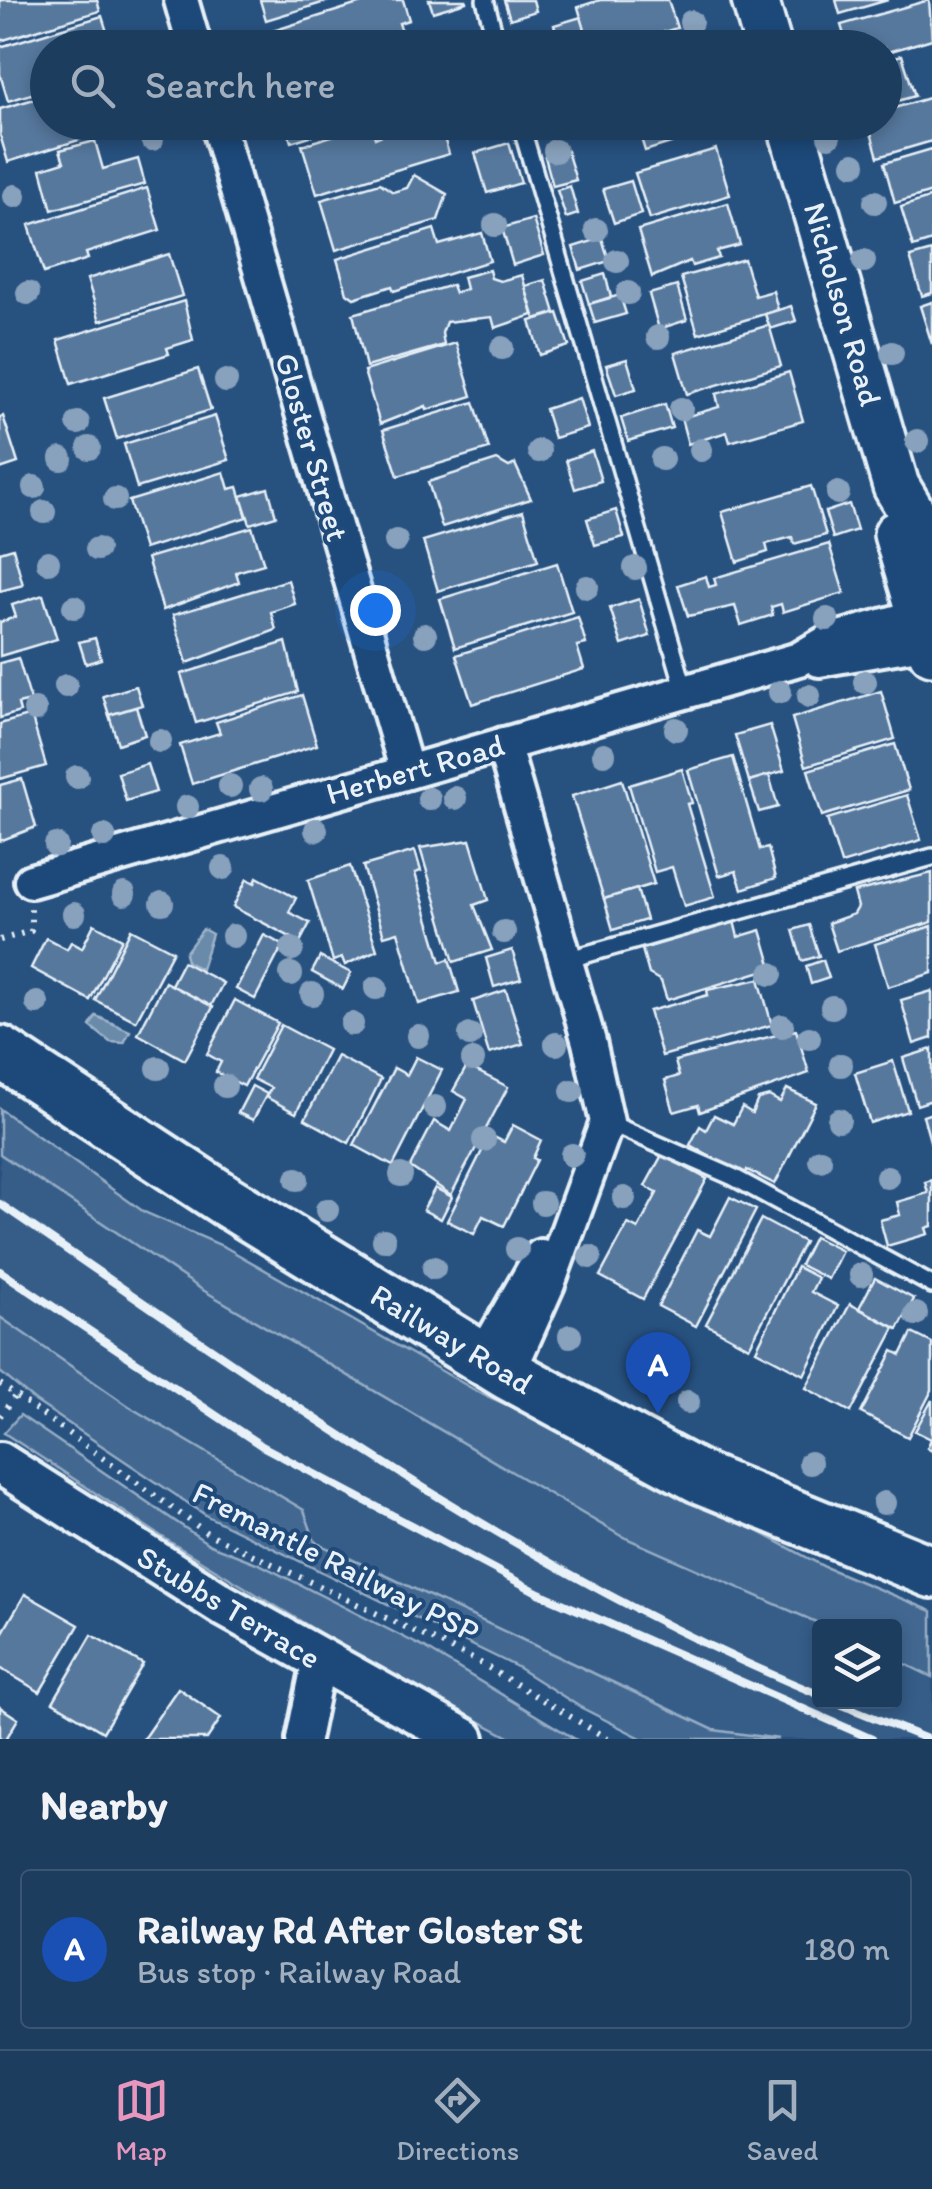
<!DOCTYPE html>
<html lang="en">
<head>
<meta charset="utf-8">
<style>
  :root { --surface:#1d3d5f; --page:#254465; --text:#f1f3f6; --muted:#a0aebd; --line:#3b5674; --accent:#e797bd }
  body { margin:0; font-family:Itim,sans-serif; background:var(--page); color:var(--text) }
  .controls { position:absolute; right:30px; bottom:30px; display:grid; overflow:hidden; border-radius:10px; box-shadow:0 5px 15px #0003 }
  .controls button { width:90px; height:90px; display:grid; place-items:center; padding:0; border:0; border-bottom:2px solid var(--line); background:var(--surface); color:var(--text); font:50px sans-serif }
  .you { position:absolute; left:375px; top:610px; width:35px; height:35px; margin:-25px; border:8px solid #fff; border-radius:50%; background:#1a73e8; box-shadow:0 0 0 15px #1a73e833 }
  .badge { display:grid; place-items:center; width:65px; height:65px; border-radius:50%; background:var(--accent); color:#fff; font-size:32px; font-weight:700 }
  .pin { position:absolute; translate:-50% -82px; filter:drop-shadow(0 2px 5px #0008) }
  .pin::after { content:''; position:absolute; top:52px; width:35px; height:30px; background:inherit; clip-path:polygon(0 0,100% 0,50% 100%) }
  .list { margin:0; padding:0; list-style:none }
  h2 { display:flex; justify-content:space-between; align-items:center; height:130px; margin:0; padding:0 40px; font-size:42px }
  h2 small { font-size:32px; font-weight:400; color:var(--muted) }
  .list li { display:grid; grid-template-columns:65px 1fr auto; gap:30px; align-items:center; box-sizing:border-box; height:160px; margin:0 20px 20px; padding:0 20px; border:2px solid var(--line); border-radius:10px }
  .list b { display:block; font-size:38px; white-space:nowrap }
  .list p { margin:0; font-size:32px; white-space:nowrap; color:var(--muted) }
  .list em { font-size:32px; font-style:normal; color:var(--muted) }
  .icon { flex:none; width:55px; height:55px; fill:none; stroke:currentColor; stroke-width:2; stroke-linecap:round; stroke-linejoin:round }
  .map { position:relative; flex:none; width:932px; height:1739px; overflow:hidden }
  .search { position:absolute; background:var(--surface); box-shadow:0 5px 15px #0003; left:30px; right:30px; top:30px; height:110px; display:flex; align-items:center; gap:25px; box-sizing:border-box; padding:0 35px; border-radius:55px; color:var(--muted); font-size:38px }
  .sheet { height:310px; background:var(--surface) }
  nav { display:flex; justify-content:space-around; align-items:center; box-sizing:border-box; height:140px; border-top:2px solid var(--line); background:var(--surface); font-size:28px; color:var(--muted) }
  nav a { display:grid; justify-items:center; gap:5px }
  nav .on { color:var(--accent) }
  .map>svg:first-child { display:block }
</style>
</head>
<body>
<div class="map">
<svg width="932" height="1739" viewBox="0 0 932 1739">
  <rect width="100%" height="100%" fill="#27517f"/>
  <filter id="ink" filterUnits="userSpaceOnUse"><feTurbulence type="fractalNoise" baseFrequency=".01" numOctaves="2"/><feDisplacementMap in="SourceGraphic" scale="20" xChannelSelector="R" yChannelSelector="G"/><feConvolveMatrix kernelMatrix="1 2 1 2 8 2 1 2 1" color-interpolation-filters="sRGB"/></filter>
  <g filter="url(#ink)">
    <polygon fill="#355d88" points="0,1154 201,1289 621,1536 824,1626 820,1626 820,1702 894,1702 895,1659 932,1677 932,1739 779,1739 714,1730 314,1542 303,1510 133,1409 0,1317"/>
    <g fill="#436891" stroke="#96acc4" stroke-width="2.5">
      <polygon points="0,1109 144,1212 225,1247 480,1393 589,1441 825,1567 932,1611 932,1677 895,1659 894,1626 825,1626 621,1536 201,1289 0,1154"/>
      <polygon points="0,1317 133,1409 304,1510 315,1542 714,1730 779,1739 643,1739 580,1707 517,1667 207,1516 35,1401 0,1372"/>
      <polygon points="20,1415 210,1545 259,1564 425,1648 575,1739 513,1739 378,1668 170,1542 4,1433"/>
    </g>
    <g fill="#6b8aaa" stroke="#9db3c9" stroke-width="2.5">
      <polygon points="203,929 212,934 201,969 187,962 185,953"/>
      <polygon points="96,1016 130,1031 124,1043 110,1042 90,1026"/>
    </g>
    <g fill="#57789d" stroke="#e8f1f8" stroke-width="2.5">
      <polygon points="0,0 97,0 100,11 0,41"/>
      <polygon points="260,0 332,0 266,20"/>
      <polygon points="371,0 403,0 409,20 399,23 407,46 260,48 263,34"/>
      <polygon points="429,0 466,0 466,2 433,12"/>
      <polygon points="504,0 533,0 536,11 510,19"/>
      <polygon points="600,0 668,0 677,28 612,48 590,48 578,7"/>
      <polygon points="836,0 888,0 840,14"/>
      <polygon points="929,0 932,39 884,53 884,48 848,48 841,25"/>
      <polygon points="102,16 112,48 48,48 48,89 8,101 0,74 0,47"/>
      <polygon points="581,17 589,43 561,48 554,25"/>
      <polygon points="475,29 481,48 446,48 444,38"/>
      <polygon points="664,37 667,48 630,48 630,47"/>
      <polygon points="902,55 915,96 884,105 884,60"/>
      <polygon points="48,95 48,122 137,122 8,162 0,135 0,109"/>
      <polygon points="932,97 932,141 878,157 868,122 884,122 884,111"/>
      <polygon points="285,122 355,122 291,142"/>
      <polygon points="379,122 439,122 449,154 317,194 302,145 371,124 375,138 382,135"/>
      <polygon points="636,122 693,122 697,135 645,151"/>
      <polygon points="95,141 103,169 138,159 145,184 52,210 41,169 64,162 60,150"/>
      <polygon points="509,143 521,183 487,193 475,153"/>
      <polygon points="716,149 730,195 650,219 635,173"/>
      <polygon points="932,149 932,192 895,203 884,163"/>
      <polygon points="567,151 576,180 553,186 545,157"/>
      <polygon points="414,175 447,194 438,220 336,250 321,200 380,183 393,192 407,188"/>
      <polygon points="631,181 641,214 614,223 603,189"/>
      <polygon points="570,186 578,214 566,218 557,190"/>
      <polygon points="147,188 160,230 86,253 88,259 44,273 29,225"/>
      <polygon points="932,197 932,241 913,247 901,207"/>
      <polygon points="728,203 740,245 717,251 719,258 692,266 690,261 652,277 638,230"/>
      <polygon points="533,219 544,255 513,265 502,228"/>
      <polygon points="434,229 439,245 482,233 490,261 394,291 392,286 354,298 347,293 337,259"/>
      <polygon points="602,238 609,261 580,270 573,247"/>
      <polygon points="932,251 932,293 922,296 910,257"/>
      <polygon points="169,254 182,296 100,321 87,279"/>
      <polygon points="744,259 755,296 773,291 778,310 698,334 681,277"/>
      <polygon points="489,270 491,278 500,281 522,275 533,315 495,328 492,317 446,322 442,333 444,345 366,367 353,314 452,285 455,293 466,289 463,277"/>
      <polygon points="605,274 611,297 589,304 582,281"/>
      <polygon points="545,280 555,313 535,319 525,286"/>
      <polygon points="677,286 687,320 659,329 649,294"/>
      <polygon points="620,295 626,314 595,323 589,304"/>
      <polygon points="184,301 193,340 167,348 169,354 71,384 58,340"/>
      <polygon points="932,302 932,344 920,306"/>
      <polygon points="791,306 796,321 770,329 765,314"/>
      <polygon points="558,313 569,346 540,355 530,321"/>
      <polygon points="769,325 781,366 687,394 675,353"/>
      <polygon points="456,343 472,396 427,410 426,406 380,424 364,371"/>
      <polygon points="627,359 636,389 616,395 606,365"/>
      <polygon points="198,369 211,410 117,439 104,398"/>
      <polygon points="789,372 803,421 730,442 727,432 688,444 681,418 719,407 716,394"/>
      <polygon points="579,398 588,428 554,438 545,409"/>
      <polygon points="474,402 489,449 398,476 383,430"/>
      <polygon points="665,404 672,428 628,441 621,418"/>
      <polygon points="3,416 18,463 0,469 0,417"/>
      <polygon points="215,416 229,460 137,488 124,444"/>
      <polygon points="592,451 601,481 575,489 566,460"/>
      <polygon points="497,460 509,467 515,464 531,499 442,527 428,482"/>
      <polygon points="224,472 229,489 238,487 247,517 144,549 129,501"/>
      <polygon points="811,486 826,535 794,544 792,537 766,544 768,552 737,562 722,512"/>
      <polygon points="268,488 276,516 250,524 241,496"/>
      <polygon points="849,504 857,530 833,538 825,512"/>
      <polygon points="616,510 624,537 595,545 587,519"/>
      <polygon points="523,511 538,561 438,591 423,541"/>
      <polygon points="252,527 264,564 236,572 239,582 163,610 147,558"/>
      <polygon points="829,544 844,593 783,612 781,604 771,607 773,615 741,625 735,606 688,616 678,585 706,576 709,587 716,585 714,578"/>
      <polygon points="13,548 23,585 0,591 0,552"/>
      <polygon points="557,563 572,612 455,648 440,599"/>
      <polygon points="288,580 295,604 271,612 276,630 187,663 173,615"/>
      <polygon points="43,595 57,639 0,656 0,622 16,617 12,605"/>
      <polygon points="639,599 650,636 622,645 610,608"/>
      <polygon points="578,617 586,644 577,646 584,669 472,704 456,655"/>
      <polygon points="95,638 101,659 86,664 79,642"/>
      <polygon points="286,642 298,692 196,723 181,674"/>
      <polygon points="18,658 31,701 18,704 20,712 0,718 0,663"/>
      <polygon points="136,686 142,705 109,715 103,696"/>
      <polygon points="881,691 895,739 806,766 792,718"/>
      <polygon points="302,695 317,745 192,784 180,745 220,733 216,722"/>
      <polygon points="136,707 145,735 118,744 109,715"/>
      <polygon points="31,715 46,766 0,779 0,724"/>
      <polygon points="770,725 784,771 749,781 735,735"/>
      <polygon points="895,744 909,790 822,816 808,770"/>
      <polygon points="733,757 760,850 768,848 776,878 742,889 736,871 719,876 688,770"/>
      <polygon points="147,764 156,792 126,801 118,773"/>
      <polygon points="682,769 692,803 687,804 715,897 684,906 672,867 655,872 629,785"/>
      <polygon points="769,775 778,807 759,812 749,781"/>
      <polygon points="22,779 36,827 0,841 0,785"/>
      <polygon points="622,780 654,884 604,899 572,796"/>
      <polygon points="907,795 921,840 841,864 827,819"/>
      <polygon points="470,840 488,900 474,905 492,950 454,962 420,848"/>
      <polygon points="415,851 421,871 415,873 441,962 449,959 459,992 419,1004 398,932 384,936 363,866"/>
      <polygon points="350,866 377,950 345,965 342,958 333,961 308,880"/>
      <polygon points="932,873 932,922 837,951 828,923 854,914 858,907 854,892"/>
      <polygon points="257,877 296,898 289,912 310,923 300,942 233,907 247,879 255,883"/>
      <polygon points="637,889 646,920 613,930 604,899"/>
      <polygon points="734,921 738,937 761,930 772,968 667,1000 661,981 649,974 642,949"/>
      <polygon points="94,924 122,939 90,1000 31,968 46,938 67,949 71,942 82,948"/>
      <polygon points="809,925 819,956 802,961 793,930"/>
      <polygon points="932,926 932,973 888,987 875,944"/>
      <polygon points="131,929 173,951 136,1021 95,1000"/>
      <polygon points="264,935 283,945 255,999 236,989"/>
      <polygon points="512,950 521,979 494,987 486,958"/>
      <polygon points="320,957 351,973 343,989 312,972"/>
      <polygon points="823,960 829,978 811,984 806,966"/>
      <polygon points="183,962 223,983 211,1006 171,985"/>
      <polygon points="759,979 772,1025 662,1056 649,1011 708,995 707,990"/>
      <polygon points="165,982 213,1007 185,1060 138,1034"/>
      <polygon points="506,990 523,1044 489,1054 473,1001"/>
      <polygon points="932,991 932,1038 914,1044 901,1000"/>
      <polygon points="235,1000 278,1023 244,1086 216,1072 221,1062 207,1054"/>
      <polygon points="281,1025 328,1050 296,1113 266,1097 271,1088 253,1079"/>
      <polygon points="796,1030 809,1073 700,1112 698,1105 674,1112 665,1080 679,1076 675,1061"/>
      <polygon points="932,1049 932,1100 917,1105 903,1058"/>
      <polygon points="337,1056 381,1079 349,1143 305,1119"/>
      <polygon points="416,1057 442,1070 393,1166 354,1145 394,1068 407,1075"/>
      <polygon points="893,1061 908,1111 870,1123 855,1073"/>
      <polygon points="467,1066 508,1087 451,1195 410,1167 434,1121 451,1131 467,1099 453,1091"/>
      <polygon points="252,1086 267,1094 253,1120 238,1113"/>
      <polygon points="787,1089 816,1103 775,1184 747,1170 745,1176 690,1145 700,1126 706,1130 714,1115 733,1124 742,1107 752,1113 758,1099 769,1096 780,1102"/>
      <polygon points="932,1113 932,1148 923,1116"/>
      <polygon points="513,1125 541,1140 533,1158 537,1160 504,1226 483,1216 474,1234 447,1221 490,1135 504,1142"/>
      <polygon points="662,1155 707,1179 643,1299 600,1276 628,1224 638,1229 657,1193 645,1186"/>
      <polygon points="932,1180 932,1226 926,1228 928,1234 887,1246 880,1220 900,1215 897,1202 928,1193 925,1182"/>
      <polygon points="435,1188 452,1197 441,1219 423,1210"/>
      <polygon points="730,1197 756,1210 696,1326 658,1306 697,1230 710,1236"/>
      <polygon points="761,1219 804,1242 749,1347 706,1324"/>
      <polygon points="814,1237 842,1251 828,1279 800,1265"/>
      <polygon points="797,1267 818,1278 811,1292 838,1306 804,1375 756,1350"/>
      <polygon points="875,1278 914,1299 898,1329 859,1308"/>
      <polygon points="850,1304 895,1328 851,1412 806,1388"/>
      <polygon points="912,1333 932,1343 932,1390 908,1437 861,1413 893,1351 901,1355"/>
      <polygon points="932,1400 932,1451 927,1448 931,1439 915,1431"/>
      <polygon points="25,1594 79,1625 40,1692 0,1668 0,1637"/>
      <polygon points="92,1635 143,1664 103,1732 53,1702"/>
      <polygon points="178,1688 221,1718 207,1739 143,1739"/>
      <polygon points="0,1707 18,1719 6,1739 0,1739"/>
    </g>
    <g fill="none" stroke-linecap="round" stroke-linejoin="round">
      <defs>
        <g id="service">
          <polyline points="485,0 498,48"/>
          <polyline points="520,122 685,691"/>
          <polyline points="566,960 932,857"/>
          <polyline points="607,1122 733,1177 932,1285"/>
        </g>
        <g id="minor">
          <polyline points="181,0 195,48"/>
          <polyline points="217,122 407,772"/>
          <polyline points="819,660 929,641"/>
          <polyline points="503,744 589,1042 607,1122 548,1284 508,1374"/>
          <polyline points="31,881 799,659 829,641 921,615"/>
          <polyline points="482,1359 541,1256"/>
          <polyline points="303,1739 319,1661"/>
        </g>
        <polyline id="tertiary" points="0,1463 223,1605 464,1739"/>
        <g id="secondary">
          <polyline points="755,0 769,48"/>
          <polyline points="790,122 896,486 920,526 932,566"/>
          <polyline points="897,534 932,652"/>
        </g>
        <polyline id="primary" points="0,1052 225,1200 508,1374 699,1477 932,1572"/>
      </defs>
      <use href="#service" stroke="#e8f1f8" stroke-width="22"/>
      <use href="#minor" stroke="#e8f1f8" stroke-width="40"/>
      <use href="#tertiary" stroke="#e8f1f8" stroke-width="48"/>
      <use href="#secondary" stroke="#e8f1f8" stroke-width="52"/>
      <use href="#primary" stroke="#e8f1f8" stroke-width="58"/>
      <g stroke="#e8f1f8" stroke-width="6" stroke-dasharray="2.5 8" stroke-linecap="butt">
        <polyline points="0,940 31,931 31,908"/>
        <polyline points="0,1384 207,1533 477,1661 608,1739"/>
        <polyline points="0,1416 15,1396"/>
      </g>
      <use href="#service" stroke="#1f4a7a" stroke-width="15"/>
      <use href="#minor" stroke="#1f4a7a" stroke-width="32"/>
      <use href="#tertiary" stroke="#1f4a7a" stroke-width="40"/>
      <use href="#secondary" stroke="#1f4a7a" stroke-width="45"/>
      <use href="#primary" stroke="#1f4a7a" stroke-width="50"/>
      <g stroke="#e8f1f8" stroke-width="8">
        <path d="M0,1204c263,180 523,369 820,491"/>
        <polyline points="0,1271 262,1446 539,1593 872,1739"/>
        <polyline points="835,1702 927,1739"/>
      </g>
    </g>
    <g fill="#88a1bc">
      <circle cx="691" cy="22" r="12"/>
      <circle cx="829" cy="136" r="12"/>
      <circle cx="152" cy="139" r="12"/>
      <circle cx="555" cy="151" r="12"/>
      <circle cx="854" cy="164" r="12"/>
      <circle cx="15" cy="196" r="12"/>
      <circle cx="875" cy="202" r="12"/>
      <circle cx="495" cy="225" r="12"/>
      <circle cx="596" cy="230" r="12"/>
      <circle cx="617" cy="261" r="12"/>
      <circle cx="864" cy="261" r="12"/>
      <circle cx="28" cy="293" r="12"/>
      <circle cx="628" cy="293" r="12"/>
      <circle cx="658" cy="337" r="12"/>
      <circle cx="502" cy="348" r="12"/>
      <circle cx="892" cy="353" r="12"/>
      <circle cx="226" cy="381" r="12"/>
      <circle cx="681" cy="409" r="12"/>
      <circle cx="78" cy="423" r="12"/>
      <circle cx="917" cy="441" r="12"/>
      <circle cx="89" cy="448" r="12"/>
      <circle cx="701" cy="450" r="12"/>
      <circle cx="539" cy="451" r="12"/>
      <circle cx="61" cy="459" r="12"/>
      <circle cx="662" cy="459" r="12"/>
      <circle cx="34" cy="487" r="12"/>
      <circle cx="838" cy="493" r="12"/>
      <circle cx="115" cy="499" r="12"/>
      <circle cx="44" cy="512" r="12"/>
      <circle cx="396" cy="541" r="12"/>
      <circle cx="97" cy="549" r="12"/>
      <circle cx="48" cy="562" r="12"/>
      <circle cx="635" cy="568" r="12"/>
      <circle cx="587" cy="587" r="12"/>
      <circle cx="74" cy="607" r="12"/>
      <circle cx="827" cy="619" r="12"/>
      <circle cx="425" cy="635" r="12"/>
      <circle cx="865" cy="682" r="12"/>
      <circle cx="66" cy="686" r="12"/>
      <circle cx="780" cy="692" r="12"/>
      <circle cx="809" cy="696" r="12"/>
      <circle cx="35" cy="710" r="12"/>
      <circle cx="676" cy="729" r="12"/>
      <circle cx="160" cy="741" r="12"/>
      <circle cx="604" cy="754" r="12"/>
      <circle cx="77" cy="777" r="12"/>
      <circle cx="230" cy="786" r="12"/>
      <circle cx="261" cy="789" r="12"/>
      <circle cx="455" cy="798" r="12"/>
      <circle cx="429" cy="799" r="12"/>
      <circle cx="187" cy="807" r="12"/>
      <circle cx="316" cy="830" r="12"/>
      <circle cx="104" cy="836" r="12"/>
      <circle cx="56" cy="845" r="12"/>
      <circle cx="223" cy="868" r="12"/>
      <circle cx="124" cy="894" r="12"/>
      <circle cx="162" cy="903" r="12"/>
      <circle cx="74" cy="914" r="12"/>
      <circle cx="504" cy="932" r="12"/>
      <circle cx="233" cy="936" r="12"/>
      <circle cx="292" cy="949" r="12"/>
      <circle cx="291" cy="974" r="12"/>
      <circle cx="771" cy="974" r="12"/>
      <circle cx="376" cy="988" r="12"/>
      <circle cx="312" cy="994" r="12"/>
      <circle cx="37" cy="1003" r="12"/>
      <circle cx="832" cy="1007" r="12"/>
      <circle cx="352" cy="1024" r="12"/>
      <circle cx="782" cy="1026" r="12"/>
      <circle cx="470" cy="1035" r="12"/>
      <circle cx="418" cy="1036" r="12"/>
      <circle cx="809" cy="1038" r="12"/>
      <circle cx="556" cy="1044" r="12"/>
      <circle cx="473" cy="1060" r="12"/>
      <circle cx="841" cy="1065" r="12"/>
      <circle cx="158" cy="1068" r="12"/>
      <circle cx="225" cy="1086" r="12"/>
      <circle cx="572" cy="1091" r="12"/>
      <circle cx="435" cy="1107" r="12"/>
      <circle cx="839" cy="1120" r="12"/>
      <circle cx="484" cy="1140" r="12"/>
      <circle cx="572" cy="1155" r="12"/>
      <circle cx="820" cy="1160" r="12"/>
      <circle cx="401" cy="1175" r="12"/>
      <circle cx="887" cy="1177" r="12"/>
      <circle cx="297" cy="1179" r="12"/>
      <circle cx="624" cy="1198" r="12"/>
      <circle cx="543" cy="1203" r="12"/>
      <circle cx="327" cy="1210" r="12"/>
      <circle cx="384" cy="1240" r="12"/>
      <circle cx="517" cy="1249" r="12"/>
      <circle cx="590" cy="1257" r="12"/>
      <circle cx="434" cy="1268" r="12"/>
      <circle cx="861" cy="1275" r="12"/>
      <circle cx="916" cy="1314" r="12"/>
      <circle cx="570" cy="1336" r="12"/>
      <circle cx="650" cy="1384" r="12"/>
      <circle cx="688" cy="1402" r="12"/>
      <circle cx="810" cy="1463" r="12"/>
      <circle cx="884" cy="1503" r="12"/>
    </g>
  </g>
  <g text-anchor="middle" dominant-baseline="central" stroke-width="8" stroke-linejoin="round" paint-order="stroke">
    <g font-size="32" fill="#e8f1f8" stroke="#1f4a7a">
      <text transform="translate(843 304) rotate(74)">Nicholson Road</text>
      <text transform="translate(312 447) rotate(74)">Gloster Street</text>
      <text transform="translate(415 769) rotate(-16)">Herbert Road</text>
      <text transform="translate(452 1339) rotate(31)">Railway Road</text>
      <text transform="translate(336 1562) rotate(27)">Fremantle Railway PSP</text>
      <text transform="translate(229 1607) rotate(31)">Stubbs Terrace</text>
    </g>
  </g>
</svg>
<div class="controls">
<button><svg class="icon" aria-label="layers" viewBox="0 0 24 24"><path d="M12 4l9 5-9 5-9-5zM3 14l9 5 9-5"/></svg></button>
</div>
<div class="you"></div>
<div class="pin badge" style="left:658px;top:1414px;background:#1a4fb4">A</div>
<div class="search"><svg class="icon" aria-label="search" viewBox="0 0 24 24"><circle cx="10" cy="10" r="6"/><path d="M15 15l6 6"/></svg>Search here</div>
</div>
<section class="sheet">
<h2>Nearby<small></small></h2>
<ul class="list">
<li><span class="badge" style="background:#1a4fb4">A</span><div><b>Railway Rd After Gloster St</b><p>Bus stop · Railway Road</p></div><em>180 m</em></li>
</ul>
</section>
<nav>
<a class="on"><svg class="icon" aria-label="map" viewBox="0 0 24 24"><path d="M3 6l6-2 6 2 6-2v14l-6 2-6-2-6 2zM9 4v14M15 6v14"/></svg>Map</a>
<a><svg class="icon" aria-label="directions" viewBox="0 0 24 24"><path d="M12 3l9 9-9 9-9-9zM9 14v-3h6M13 9l2 2-2 2"/></svg>Directions</a>
<a><svg class="icon" aria-label="saved" viewBox="0 0 24 24"><path d="M7 4h10v16l-5-4-5 4z"/></svg>Saved</a>
</nav>
</body>
</html>
